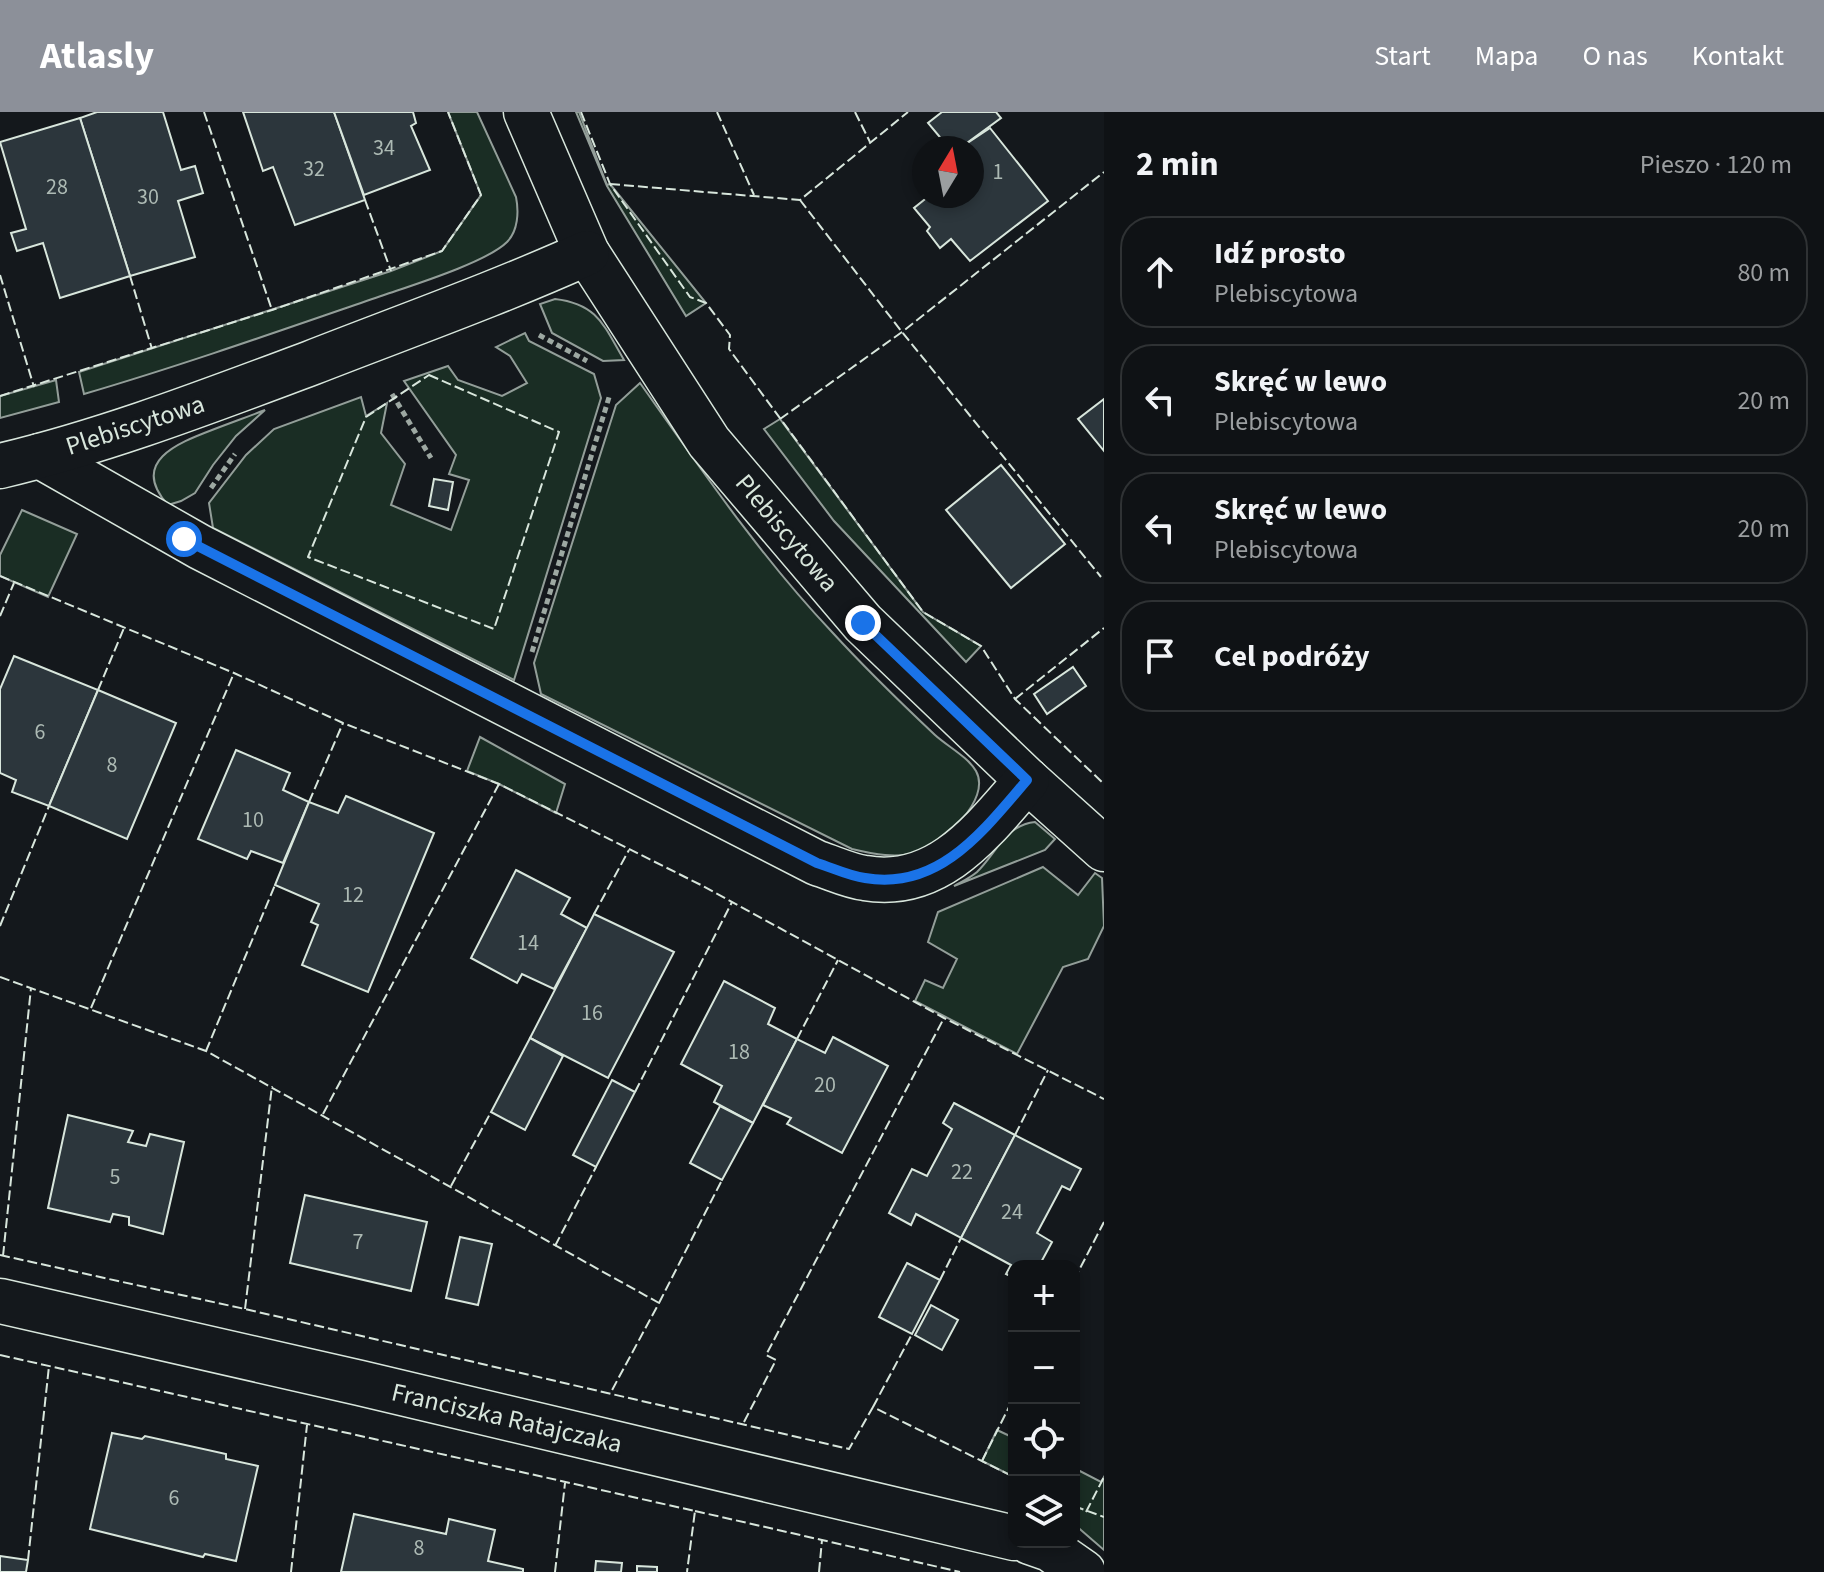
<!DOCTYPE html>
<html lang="pl">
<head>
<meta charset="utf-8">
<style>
  :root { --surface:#0f1215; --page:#1d2022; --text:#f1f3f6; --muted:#9b9ea0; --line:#2f3234; --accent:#8c9099 }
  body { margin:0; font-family:"Source Sans 3",sans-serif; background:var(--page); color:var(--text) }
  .controls { position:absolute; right:24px; bottom:24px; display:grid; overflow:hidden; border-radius:16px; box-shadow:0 4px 12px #0003 }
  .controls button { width:72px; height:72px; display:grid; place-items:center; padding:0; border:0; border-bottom:2px solid var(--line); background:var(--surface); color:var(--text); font:40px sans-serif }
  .compass { position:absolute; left:912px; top:24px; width:72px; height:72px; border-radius:50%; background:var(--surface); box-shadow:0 4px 12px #0003; rotate:10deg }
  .stop { position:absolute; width:24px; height:24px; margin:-18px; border:6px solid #1a73e8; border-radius:50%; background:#fff }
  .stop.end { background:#1a73e8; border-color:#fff; box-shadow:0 2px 8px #0008 }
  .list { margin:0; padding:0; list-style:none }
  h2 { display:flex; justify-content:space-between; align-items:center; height:104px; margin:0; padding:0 32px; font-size:34px }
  h2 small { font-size:26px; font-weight:400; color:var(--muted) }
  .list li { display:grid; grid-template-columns:52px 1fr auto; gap:24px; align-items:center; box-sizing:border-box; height:112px; margin:0 16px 16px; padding:0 16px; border:2px solid var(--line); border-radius:32px }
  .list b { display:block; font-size:30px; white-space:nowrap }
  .list p { margin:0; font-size:26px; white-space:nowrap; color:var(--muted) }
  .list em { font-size:26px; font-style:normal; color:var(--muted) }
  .icon { flex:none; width:44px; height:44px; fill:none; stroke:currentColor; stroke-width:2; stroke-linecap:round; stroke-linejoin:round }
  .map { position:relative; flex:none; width:1104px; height:1460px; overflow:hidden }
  header { display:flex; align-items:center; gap:48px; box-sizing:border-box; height:112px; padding:0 40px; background:var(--accent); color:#fff }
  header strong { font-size:38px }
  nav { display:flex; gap:44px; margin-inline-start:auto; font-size:28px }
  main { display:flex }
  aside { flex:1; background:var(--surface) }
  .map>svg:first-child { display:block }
</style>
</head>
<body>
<header>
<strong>Atlasly</strong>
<nav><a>Start</a><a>Mapa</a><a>O nas</a><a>Kontakt</a></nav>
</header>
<main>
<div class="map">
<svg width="1104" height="1460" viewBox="0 0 1104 1460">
  <rect width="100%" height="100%" fill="#14181c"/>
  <g fill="#1a2d24" stroke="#939e99" stroke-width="2">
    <path d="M448,0h29l39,85c3,15 2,34 -9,45 -20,20 -94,43 -123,53 -99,34 -198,69 -300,99l-5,-22 312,-101 51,-20 39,-56z"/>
    <polygon points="576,0 579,0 607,73 610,72 706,191 686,204 607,74"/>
    <path d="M555,187c43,5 49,27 69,61l-21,1 -51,-28 -12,-29z"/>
    <polygon points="525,221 529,229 594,262 601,286 514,568 213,416 209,391 246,343 274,317 361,285 366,304 387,291 381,321 405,352 391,393 451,418 469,368 449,362 456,343 404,269 448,254 458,268 502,284 527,271 510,244 496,235"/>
    <polygon points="56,268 59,290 0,306 0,284"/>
    <path d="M640,271c61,86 120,173 192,249 33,36 68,70 103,103 12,11 33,22 41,36 16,29 -34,73 -58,81 -21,7 -45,2 -66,-3l-311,-155 -7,-31 82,-258z"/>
    <path d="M265,298l-29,26 -23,29 -18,28 -14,8 -13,4c-39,-43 10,-62 44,-75 18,-7 35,-13 53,-20z"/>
    <polygon points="780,307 923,500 981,534 966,550 834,409 764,317"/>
    <polygon points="22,398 77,422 48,485 0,464 0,443"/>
    <polygon points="480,625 565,672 556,701 499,672 467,659"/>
    <path d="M1035,710l20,17 -10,11 -91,36c7,-4 16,-8 23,-14 19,-18 28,-47 58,-50z"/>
    <polygon points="1043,755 1078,783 1095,761 1102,766 1104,814 1088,847 1063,855 1017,942 915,889 925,868 943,876 957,847 928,830 938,800"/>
    <polygon points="997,1318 1014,1326 1014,1365 982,1349"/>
    <polygon points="1074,1356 1101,1370 1104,1365 1104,1438 1074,1412"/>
  </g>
  <g fill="#2c363c" stroke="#d8e6dc" stroke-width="2">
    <polygon points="97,0 163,0 181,58 195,54 203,81 178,89 195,145 130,164 80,6"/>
    <polygon points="243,0 334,0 365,88 295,113 273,55 263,59"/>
    <polygon points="334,0 413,0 416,11 411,14 430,58 364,83"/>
    <polygon points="942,0 996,0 1001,6 960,36 949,36 928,11"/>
    <polygon points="80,6 130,164 60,186 43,131 17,139 11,121 26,117 0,30"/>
    <polygon points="990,16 1048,89 970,149 951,127 940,136 927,119 930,115 914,96 929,84 972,84 972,36 960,36"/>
    <polygon points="1104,287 1104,339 1078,307"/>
    <polygon points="1001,353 1065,432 1011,476 946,398"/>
    <polygon points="434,367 453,370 448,398 429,394"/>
    <polygon points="14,544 98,578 49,694 12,680 16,668 0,661 0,577"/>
    <polygon points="1073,555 1086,574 1047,602 1034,582"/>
    <polygon points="98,578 176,611 127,727 49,694"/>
    <polygon points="236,638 290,661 283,678 309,690 283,751 251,739 247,747 198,727"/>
    <polygon points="346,684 434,721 368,880 302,853 318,813 311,810 319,792 275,773 309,690 338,701"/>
    <polygon points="516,758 570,786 561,802 587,816 554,877 522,862 517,871 471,846"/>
    <polygon points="594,802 674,840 608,966 530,926"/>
    <polygon points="724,869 775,896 768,912 797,927 753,1011 714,990 722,974 681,952"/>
    <polygon points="833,925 888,954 842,1041 787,1012 791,1006 763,993 797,927 825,941"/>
    <polygon points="530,926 563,944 525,1018 491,1000"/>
    <polygon points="612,968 635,980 596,1055 573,1043"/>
    <polygon points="954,991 1015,1023 961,1126 916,1102 911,1113 889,1101 912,1057 927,1064 952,1017 943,1011"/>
    <polygon points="720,994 753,1011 722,1068 690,1051"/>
    <polygon points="68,1003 133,1019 128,1030 146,1034 150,1022 184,1030 163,1122 129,1113 129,1105 113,1102 110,1110 48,1096"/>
    <polygon points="1015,1023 1081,1057 1070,1078 1062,1074 1037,1121 1052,1130 1039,1154 1014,1154 1014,1166 1006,1162 1011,1153 961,1126"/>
    <polygon points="305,1083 427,1110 411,1179 290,1151"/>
    <polygon points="460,1125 492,1132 478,1193 446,1186"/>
    <polygon points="907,1151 940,1168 912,1222 879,1205"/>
    <polygon points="931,1193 958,1208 942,1238 915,1223"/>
    <polygon points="112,1321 142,1327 145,1324 226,1342 226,1347 258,1354 236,1449 205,1442 203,1445 90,1417"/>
    <polygon points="354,1402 446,1422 449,1407 495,1418 488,1449 523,1457 523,1460 341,1460"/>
    <polygon points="0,1444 28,1448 26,1460 0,1460"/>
    <polygon points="596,1449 622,1451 621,1460 595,1460"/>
    <polygon points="637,1454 657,1455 657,1460 637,1460"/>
  </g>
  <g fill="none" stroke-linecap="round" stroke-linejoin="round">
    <defs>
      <g id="street">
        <polyline points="526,0 587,141 709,330 863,511 1027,668 1104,737"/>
        <path d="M40,344l160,91 617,316c16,5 32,13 48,15 74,13 119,-49 162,-98"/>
        <path d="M0,354c106,-25 209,-65 311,-103 92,-36 185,-69 276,-110"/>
        <polyline points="0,1189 360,1271 1014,1426"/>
        <polyline points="1030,1430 1050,1437 1083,1460"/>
      </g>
    </defs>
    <use href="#street" stroke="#d8e6dc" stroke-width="47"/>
    <g stroke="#9da8a2" stroke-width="5" stroke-dasharray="6 4" stroke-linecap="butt">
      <polyline points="539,223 587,249"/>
      <polyline points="392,282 431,346"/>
      <polyline points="211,376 235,342"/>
      <polyline points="532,540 610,282"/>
    </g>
    <use href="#street" stroke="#14181c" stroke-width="44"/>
    <g stroke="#d8e6dc" stroke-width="2" stroke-dasharray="10 4" stroke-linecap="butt">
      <polyline points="204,0 272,198"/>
      <polyline points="581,0 610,72 690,185 706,191 730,223 729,237 923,500 981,534 1015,587 1104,672"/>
      <polyline points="717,0 754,83"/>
      <polyline points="855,0 870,30"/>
      <polyline points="610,72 800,88 908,0"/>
      <polyline points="365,88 391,159"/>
      <polyline points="800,88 902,220 1101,465"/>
      <polyline points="0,163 34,275"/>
      <polyline points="130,164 152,237"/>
      <polygon points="429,263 559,320 494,517 308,445 366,305"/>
      <polyline points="0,284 272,198 442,139 481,83 448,0"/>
      <polyline points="780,307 902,220 1104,60"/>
      <polyline points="0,464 234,561 343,611 499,672 701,773 944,906 1104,987"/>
      <polyline points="0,504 14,471"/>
      <polyline points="98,578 124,516"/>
      <polyline points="1015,587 1104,516"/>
      <polyline points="309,690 343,611"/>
      <polyline points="594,802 629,738"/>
      <polyline points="0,814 49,694"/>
      <polyline points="0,865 206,939 659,1191 611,1280"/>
      <polyline points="91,896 234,561"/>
      <polyline points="797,927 838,848"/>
      <polyline points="206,939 275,773"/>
      <polyline points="635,980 732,790"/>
      <polyline points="323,1002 499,672"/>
      <polyline points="1015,1023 1048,958"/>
      <polyline points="451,1074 491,1000"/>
      <polyline points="555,1134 596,1055"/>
      <polyline points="0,1143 245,1197 849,1337 873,1295 1014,1365"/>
      <polyline points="3,1144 31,876"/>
      <polyline points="940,1168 961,1126"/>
      <polyline points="1074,1168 1104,1110"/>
      <polyline points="659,1191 722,1068"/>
      <polyline points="245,1197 272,974"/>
      <polyline points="0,1243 695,1399 687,1460"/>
      <polyline points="873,1295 912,1222"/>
      <polyline points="744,1310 776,1248 766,1243 944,906"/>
      <polyline points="982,1349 1014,1285"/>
      <polyline points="1074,1394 1104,1405"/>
      <polyline points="695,1399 822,1428"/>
      <polyline points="1086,1400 1104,1365"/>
      <polyline points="28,1448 49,1254"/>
      <polyline points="291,1460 307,1313"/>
      <polyline points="555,1460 565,1371"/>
      <polyline points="819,1460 822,1428 960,1460"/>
    </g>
  </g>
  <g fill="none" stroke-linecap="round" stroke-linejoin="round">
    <path stroke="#1a73e8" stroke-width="10" d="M184,427l633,324c16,5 32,13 48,15 74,13 119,-48 162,-98l-164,-157"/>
  </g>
  <g text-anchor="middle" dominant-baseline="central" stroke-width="6" stroke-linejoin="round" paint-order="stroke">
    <g font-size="22" fill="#adbab4">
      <text x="384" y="36">34</text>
      <text x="314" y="57">32</text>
      <text x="998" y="60">1</text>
      <text x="57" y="75">28</text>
      <text x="148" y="85">30</text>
      <text x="40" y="620">6</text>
      <text x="112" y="653">8</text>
      <text x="253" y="708">10</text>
      <text x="353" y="783">12</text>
      <text x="528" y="831">14</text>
      <text x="592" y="901">16</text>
      <text x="739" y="940">18</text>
      <text x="825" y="973">20</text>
      <text x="962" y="1060">22</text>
      <text x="115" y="1065">5</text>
      <text x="1012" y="1100">24</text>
      <text x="358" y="1130">7</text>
      <text x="174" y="1386">6</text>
      <text x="419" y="1436">8</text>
    </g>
    <g font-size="26" fill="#d8e6dc" stroke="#14181c">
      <text transform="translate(135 313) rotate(-18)">Plebiscytowa</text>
      <text transform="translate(787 421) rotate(50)">Plebiscytowa</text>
      <text transform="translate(507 1306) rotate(13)">Franciszka Ratajczaka</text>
    </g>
  </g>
</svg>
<div class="controls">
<button>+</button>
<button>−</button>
<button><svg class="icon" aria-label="locate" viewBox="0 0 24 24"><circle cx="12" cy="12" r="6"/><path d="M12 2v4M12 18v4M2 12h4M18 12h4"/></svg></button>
<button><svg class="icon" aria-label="layers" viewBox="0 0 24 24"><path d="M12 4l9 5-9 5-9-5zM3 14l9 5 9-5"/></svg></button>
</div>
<svg class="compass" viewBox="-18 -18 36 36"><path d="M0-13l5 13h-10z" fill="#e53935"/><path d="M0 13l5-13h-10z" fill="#9b9ea0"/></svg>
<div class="stop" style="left:184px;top:427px"></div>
<div class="stop end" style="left:863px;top:511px"></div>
</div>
<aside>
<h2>2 min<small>Pieszo · 120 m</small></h2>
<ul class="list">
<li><svg class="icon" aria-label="ahead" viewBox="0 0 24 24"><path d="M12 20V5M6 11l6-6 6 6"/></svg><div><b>Idź prosto</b><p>Plebiscytowa</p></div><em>80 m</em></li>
<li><svg class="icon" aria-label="left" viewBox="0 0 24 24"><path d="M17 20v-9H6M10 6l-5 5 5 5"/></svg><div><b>Skręć w lewo</b><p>Plebiscytowa</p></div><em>20 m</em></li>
<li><svg class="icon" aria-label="left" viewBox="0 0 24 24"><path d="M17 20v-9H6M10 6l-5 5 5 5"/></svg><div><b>Skręć w lewo</b><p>Plebiscytowa</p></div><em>20 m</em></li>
<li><svg class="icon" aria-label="arrive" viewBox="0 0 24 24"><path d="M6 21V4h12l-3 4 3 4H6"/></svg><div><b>Cel podróży</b></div></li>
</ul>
</aside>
</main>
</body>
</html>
